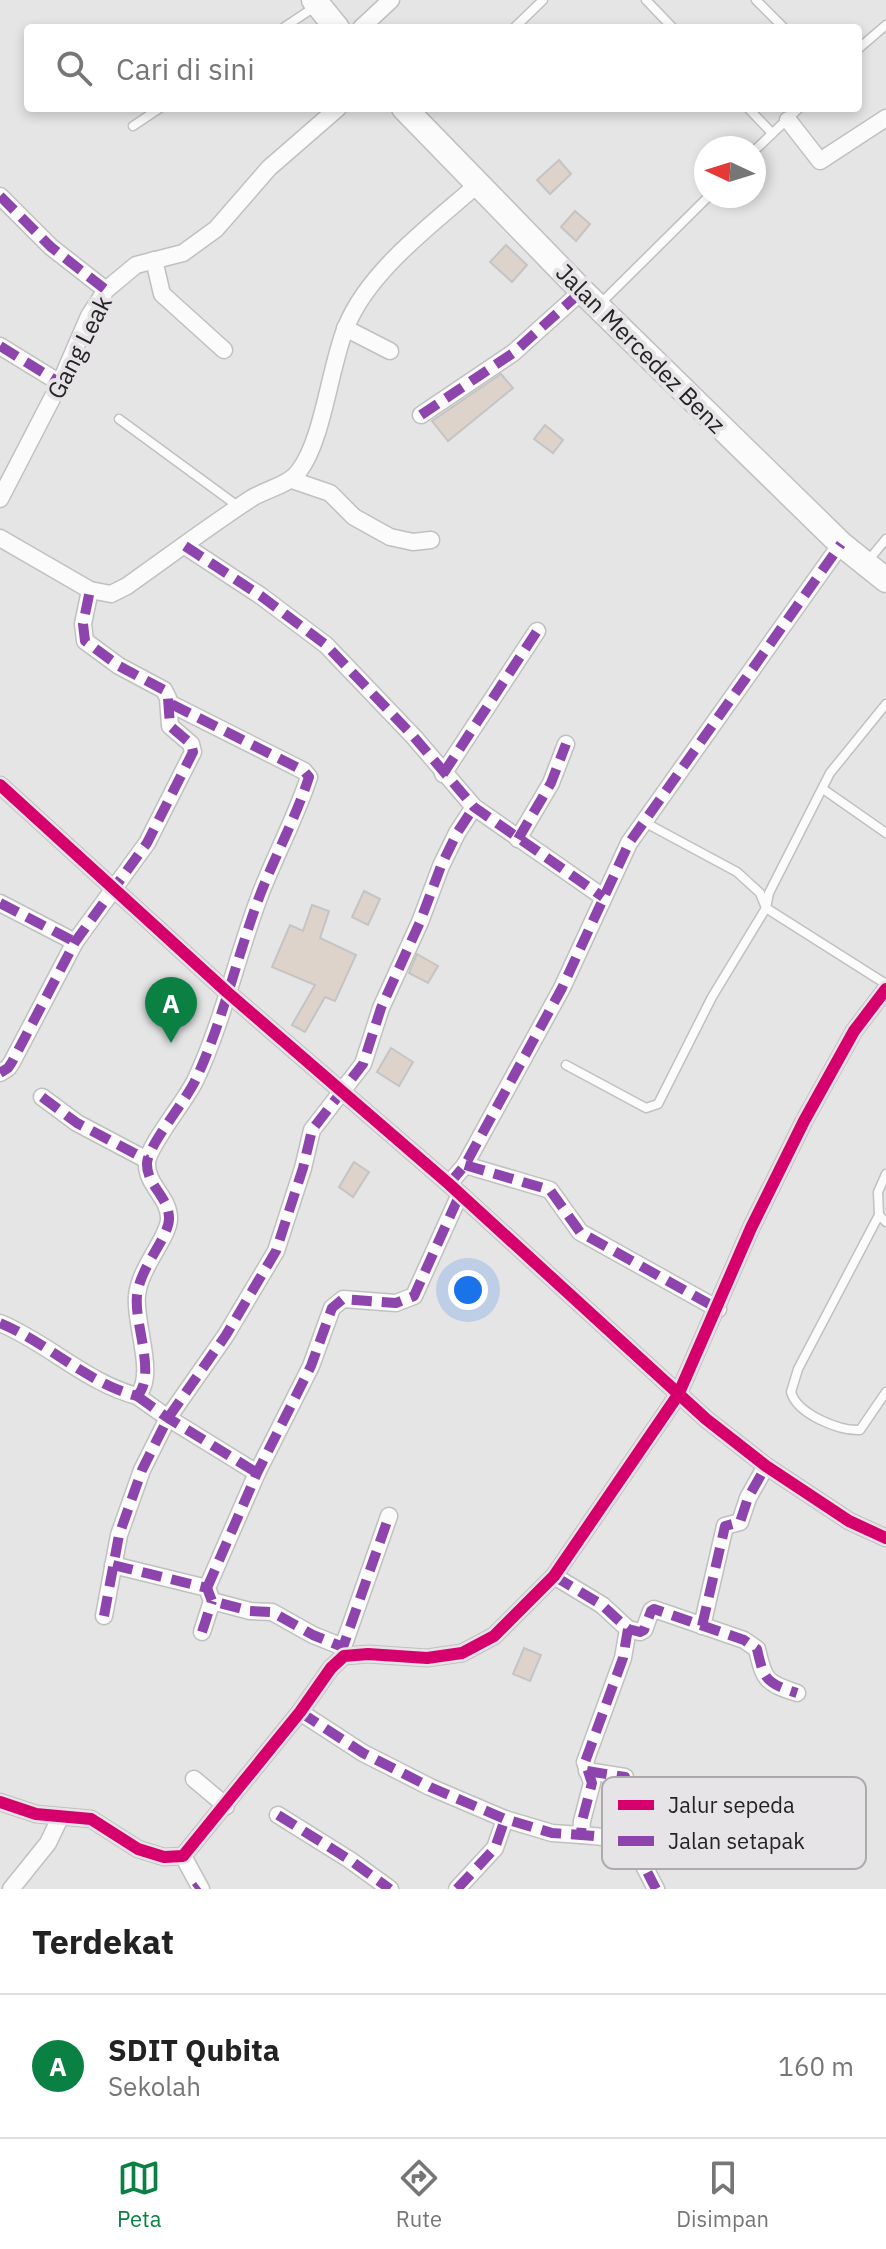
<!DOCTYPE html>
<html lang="id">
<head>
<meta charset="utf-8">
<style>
  :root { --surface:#fff; --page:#f6f6f6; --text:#222; --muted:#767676; --line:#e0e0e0; --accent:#0b8043 }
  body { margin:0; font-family:"IBM Plex Sans",sans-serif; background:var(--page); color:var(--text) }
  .compass { position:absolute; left:694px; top:136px; width:72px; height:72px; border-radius:50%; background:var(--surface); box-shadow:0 4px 12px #0003; rotate:274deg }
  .you { position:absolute; left:468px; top:1290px; width:28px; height:28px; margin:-20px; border:6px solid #fff; border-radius:50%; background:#1a73e8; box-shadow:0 0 0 12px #1a73e833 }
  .badge { display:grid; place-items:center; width:52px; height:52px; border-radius:50%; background:var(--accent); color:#fff; font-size:26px; font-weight:700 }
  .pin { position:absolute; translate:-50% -66px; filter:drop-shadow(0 2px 4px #0008) }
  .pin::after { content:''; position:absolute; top:42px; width:28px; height:24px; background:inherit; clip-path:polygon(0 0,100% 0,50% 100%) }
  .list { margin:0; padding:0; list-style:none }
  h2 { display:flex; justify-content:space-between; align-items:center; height:104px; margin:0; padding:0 32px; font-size:34px }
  h2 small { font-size:26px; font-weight:400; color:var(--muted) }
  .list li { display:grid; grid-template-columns:52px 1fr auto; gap:24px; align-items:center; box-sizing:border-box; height:144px; padding:0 32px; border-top:2px solid var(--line) }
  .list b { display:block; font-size:30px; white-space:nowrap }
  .list p { margin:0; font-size:26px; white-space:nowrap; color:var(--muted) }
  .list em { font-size:26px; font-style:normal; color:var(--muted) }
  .icon { flex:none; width:44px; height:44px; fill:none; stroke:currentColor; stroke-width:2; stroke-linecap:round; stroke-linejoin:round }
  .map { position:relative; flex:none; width:886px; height:1889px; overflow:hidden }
  .search { position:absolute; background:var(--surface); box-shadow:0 4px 12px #0003; left:24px; right:24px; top:24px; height:88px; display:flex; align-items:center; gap:20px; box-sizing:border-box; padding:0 28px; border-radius:8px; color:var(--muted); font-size:30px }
  .sheet { height:248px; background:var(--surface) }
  nav { display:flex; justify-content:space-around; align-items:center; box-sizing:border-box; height:112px; border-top:2px solid var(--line); background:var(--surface); font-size:22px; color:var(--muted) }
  nav a { display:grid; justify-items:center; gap:4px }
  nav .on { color:var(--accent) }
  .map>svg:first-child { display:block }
</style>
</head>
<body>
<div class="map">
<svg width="886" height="1889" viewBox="0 0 886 1889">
  <rect width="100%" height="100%" fill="#e6e5e6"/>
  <g fill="#ddd3ca" stroke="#c5c4c4" stroke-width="2">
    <polygon points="559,160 571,174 550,194 537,180"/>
    <polygon points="575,211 590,224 576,241 561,227"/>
    <polygon points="506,245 527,265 512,282 490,262"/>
    <polygon points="501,374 513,388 448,441 432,421"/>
    <polygon points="545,425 563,440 553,453 534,439"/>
    <polygon points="364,891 380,899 368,925 352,917"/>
    <polygon points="312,905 329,911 320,938 356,955 335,1001 325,997 305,1032 292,1025 315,985 272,967 290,925 303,931"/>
    <polygon points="417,954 438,966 428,983 409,973"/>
    <polygon points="391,1048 413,1062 399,1086 377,1072"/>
    <polygon points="354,1162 369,1172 353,1197 339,1187"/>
    <polygon points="524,1648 541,1655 530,1681 513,1674"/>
  </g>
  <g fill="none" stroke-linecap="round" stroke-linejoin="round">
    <defs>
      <g id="service">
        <polyline points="646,0 673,28"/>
        <polyline points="756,0 784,28"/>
        <polyline points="283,28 316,6"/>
        <polyline points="514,28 543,0"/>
        <polyline points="858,49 886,25"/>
        <polyline points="748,108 772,133"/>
        <polyline points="133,126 160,108"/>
        <polyline points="754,151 799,108"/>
        <polyline points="598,306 709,196"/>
        <polyline points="119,419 239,507"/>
        <polyline points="867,562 886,539"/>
        <polyline points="823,789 886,833"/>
        <polyline points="644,822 737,872 760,893 766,908 886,984"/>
        <polyline points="566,1065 646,1108 658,1104 712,997 766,908 769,893 830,773 886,704"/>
        <polyline points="886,1174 878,1192 879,1215 886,1222"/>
        <path d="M879,1215l-81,154 -7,23c6,22 48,39 69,38l26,-38"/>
      </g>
      <g id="minor">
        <polyline points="361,28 391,0"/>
        <polyline points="788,120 820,161 886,118"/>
        <polyline points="0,196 51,247 106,290"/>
        <polyline points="154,260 162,294 224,350"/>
        <polyline points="345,328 390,351"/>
        <polyline points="0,346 60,383"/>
        <polyline points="421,415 513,353 582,291"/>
        <polyline points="292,480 330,493 354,517 390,537 413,542 431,540"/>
        <polyline points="0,499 60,383 89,316 106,290 136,265 183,253 216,229 269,168 338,108"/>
        <path d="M0,538l90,52 21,4 16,-8c41,-29 82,-60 125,-88 15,-9 37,-13 47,-27 24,-31 31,-105 47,-144 23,-57 87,-103 132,-143"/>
        <polyline points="185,546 261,596 326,645 414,737 474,807 603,897"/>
        <polyline points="443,774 537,631"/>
        <polyline points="0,785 227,992 449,1184 706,1419 766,1466 849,1521 886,1538"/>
        <polyline points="518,839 551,783 566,744"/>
        <polyline points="0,903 75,942"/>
        <polyline points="0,1073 8,1068 12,1062 75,942 147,843 193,752 191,744 170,726 168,698 164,690 119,666 85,641 83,624 90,590"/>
        <polyline points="42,1097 77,1123 147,1160"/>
        <polyline points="465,1165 550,1190 580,1232 718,1309"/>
        <polyline points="449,1184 465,1165 562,988 629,843 841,544"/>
        <path d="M0,1323c48,20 87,60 137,73 20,-20 -3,-72 0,-100 2,-28 33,-60 32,-78 0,-21 -23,-33 -22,-55 1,-18 39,-62 49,-84 27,-58 41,-123 64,-184 15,-39 36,-78 49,-118l-5,-6 -135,-68"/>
        <polyline points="137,1396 168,1418 257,1473"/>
        <polyline points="113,1565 207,1588 212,1601 250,1611 272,1612 313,1635 343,1647"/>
        <path d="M554,1576l48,29 26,24 -5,29 -38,104 7,21 -10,38 -1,14c56,4 50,7 75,54"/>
        <polyline points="207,1588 257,1473 311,1366 332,1308 343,1299 396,1303 414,1296 460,1194"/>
        <polyline points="104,1616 119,1535 142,1470 168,1418 226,1335 276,1251 303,1168 312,1130 363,1064 381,1008 420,922 441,866 457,833 474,807"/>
        <polyline points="702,1626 725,1526 740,1522 748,1498 766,1466"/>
        <path d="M628,1629l12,3 4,-2 7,-19 3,-2 90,31 13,9c7,31 9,34 40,44"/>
        <polyline points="202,1632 212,1601"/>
        <polyline points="344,1656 343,1647 389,1516"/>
        <polyline points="300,1712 363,1753 430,1787 505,1819 552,1833 581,1835"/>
        <polyline points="587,1771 625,1777 622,1839"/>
        <polyline points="194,1779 226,1806"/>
        <polyline points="0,1802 36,1814 91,1819 138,1849 164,1857 183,1856 300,1712 331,1668 344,1656 368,1654 427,1658 462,1653 494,1636 554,1576 678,1395 751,1228 804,1121 854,1031 886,989"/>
        <polyline points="278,1815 350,1860 390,1889"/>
        <polyline points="183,1856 201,1889"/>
        <polyline points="11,1889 48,1843 60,1818"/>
        <polyline points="457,1889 495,1848 505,1819"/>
      </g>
      <g id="primary">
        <polyline points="314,0 337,28"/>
        <polyline points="404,108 582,291 841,544 886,580"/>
      </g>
    </defs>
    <use href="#service" stroke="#c1c0c1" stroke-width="11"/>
    <use href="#minor" stroke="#c1c0c1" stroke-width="19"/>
    <use href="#primary" stroke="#c1c0c1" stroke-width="27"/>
    <use href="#service" stroke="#fbfbfb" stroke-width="8"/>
    <use href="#minor" stroke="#fbfbfb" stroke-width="16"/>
    <use href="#primary" stroke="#fbfbfb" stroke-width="24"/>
    <g stroke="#8e44ad" stroke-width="10" stroke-dasharray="20 10" stroke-linecap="butt">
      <polyline points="0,196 51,247 106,290"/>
      <polyline points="0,346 60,383"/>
      <polyline points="421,415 513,353 582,291"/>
      <polyline points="185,546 261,596 326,645 414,737 474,807 603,897"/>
      <polyline points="443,774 537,631"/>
      <polyline points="518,839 551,783 566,744"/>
      <polyline points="0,903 75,942"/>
      <polyline points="0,1073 8,1068 12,1062 75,942 147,843 193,752 191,744 170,726 168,698 164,690 119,666 85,641 83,624 90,590"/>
      <polyline points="42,1097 77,1123 147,1160"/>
      <polyline points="465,1165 550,1190 580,1232 718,1309"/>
      <polyline points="449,1184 465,1165 562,988 629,843 841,544"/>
      <path d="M0,1323c48,20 87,60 137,73 20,-20 -3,-72 0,-100 2,-28 33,-60 32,-78 0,-21 -23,-33 -22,-55 1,-18 39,-62 49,-84 27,-58 41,-123 64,-184 15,-39 36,-78 49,-118l-5,-6 -135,-68"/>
      <polyline points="137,1396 168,1418 257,1473"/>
      <polyline points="113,1565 207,1588 212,1601 250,1611 272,1612 313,1635 343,1647"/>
      <path d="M554,1576l48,29 26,24 -5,29 -38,104 7,21 -10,38 -1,14c56,4 50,7 75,54"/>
      <polyline points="207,1588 257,1473 311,1366 332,1308 343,1299 396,1303 414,1296 460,1194"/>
      <polyline points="104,1616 119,1535 142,1470 168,1418 226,1335 276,1251 303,1168 312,1130 363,1064 381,1008 420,922 441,866 457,833 474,807"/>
      <polyline points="702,1626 725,1526 740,1522 748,1498 766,1466"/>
      <path d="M628,1629l12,3 4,-2 7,-19 3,-2 90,31 13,9c7,31 9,34 40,44"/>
      <polyline points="202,1632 212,1601"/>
      <polyline points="344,1656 343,1647 389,1516"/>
      <polyline points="300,1712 363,1753 430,1787 505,1819 552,1833 581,1835"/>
      <polyline points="587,1771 625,1777 622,1839"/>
      <polyline points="278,1815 350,1860 390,1889"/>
      <polyline points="195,1889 199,1886"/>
      <polyline points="457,1889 495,1848 505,1819"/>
    </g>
    <defs>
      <g id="cycleway">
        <polyline points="0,785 227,992 449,1184 706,1419 766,1466 849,1521 886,1538"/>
        <polyline points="0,1802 36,1814 91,1819 138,1849 164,1857 183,1856 300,1712 331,1668 344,1656 368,1654 427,1658 462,1653 494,1636 554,1576 678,1395 751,1228 804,1121 854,1031 886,989"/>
      </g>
    </defs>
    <use href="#cycleway" stroke="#e7e4e7" stroke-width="17"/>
    <use href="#cycleway" stroke="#d6006c" stroke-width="12"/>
  </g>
  <g text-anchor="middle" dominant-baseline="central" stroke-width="8" stroke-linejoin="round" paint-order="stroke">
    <g font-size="24" fill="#252425" stroke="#e7e4e7">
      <text transform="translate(79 347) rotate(-63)">Gang Leak</text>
      <text transform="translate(641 348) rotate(45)">Jalan Mercedez Benz</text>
    </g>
  </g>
  <rect x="602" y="1777" width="264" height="92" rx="12" fill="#e7e4e7" stroke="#adaaad" stroke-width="2"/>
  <rect x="618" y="1800" width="36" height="10" fill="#d6006c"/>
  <rect x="618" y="1836" width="36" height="10" fill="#8e44ad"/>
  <g font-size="22" fill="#252425">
    <text x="668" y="1813">Jalur sepeda</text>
    <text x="668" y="1849">Jalan setapak</text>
  </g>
</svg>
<svg class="compass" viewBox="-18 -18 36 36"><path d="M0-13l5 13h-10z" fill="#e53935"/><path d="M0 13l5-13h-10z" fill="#767676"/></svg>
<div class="you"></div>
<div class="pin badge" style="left:171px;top:1043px">A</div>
<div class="search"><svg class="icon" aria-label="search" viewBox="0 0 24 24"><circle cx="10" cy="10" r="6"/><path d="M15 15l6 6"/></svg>Cari di sini</div>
</div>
<section class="sheet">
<h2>Terdekat<small></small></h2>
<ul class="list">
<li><span class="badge">A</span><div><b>SDIT Qubita</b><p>Sekolah</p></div><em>160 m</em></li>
</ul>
</section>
<nav>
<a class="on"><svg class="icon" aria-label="map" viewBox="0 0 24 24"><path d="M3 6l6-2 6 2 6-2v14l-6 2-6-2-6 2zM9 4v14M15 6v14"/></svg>Peta</a>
<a><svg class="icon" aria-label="directions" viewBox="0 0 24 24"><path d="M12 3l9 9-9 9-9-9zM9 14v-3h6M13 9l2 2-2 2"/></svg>Rute</a>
<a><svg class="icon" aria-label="saved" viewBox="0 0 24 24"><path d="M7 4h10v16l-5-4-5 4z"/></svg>Disimpan</a>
</nav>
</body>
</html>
